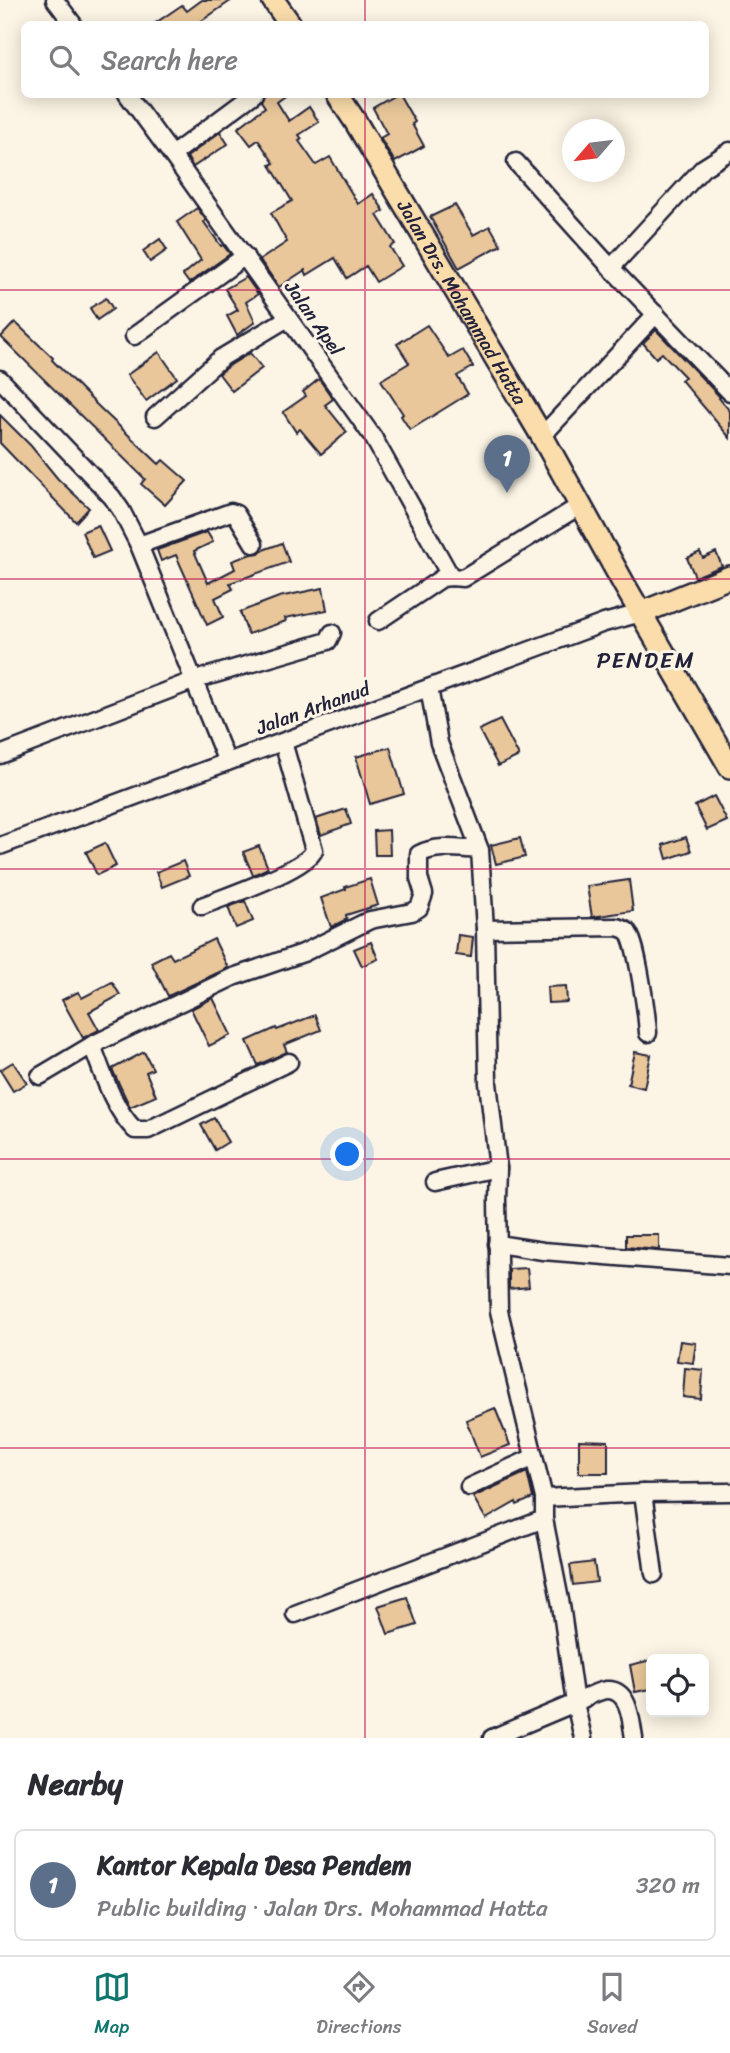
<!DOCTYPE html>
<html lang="en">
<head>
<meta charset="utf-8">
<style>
  :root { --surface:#fff; --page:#f7f7f7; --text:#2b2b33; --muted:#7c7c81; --line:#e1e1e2; --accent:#0f766e }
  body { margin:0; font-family:Sriracha,sans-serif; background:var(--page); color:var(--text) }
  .controls { position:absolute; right:21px; bottom:21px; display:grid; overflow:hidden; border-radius:10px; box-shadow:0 4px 18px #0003 }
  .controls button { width:63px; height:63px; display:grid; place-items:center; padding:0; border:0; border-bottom:2px solid var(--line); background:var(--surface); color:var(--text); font:35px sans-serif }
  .compass { position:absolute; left:562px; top:119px; width:63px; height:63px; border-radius:50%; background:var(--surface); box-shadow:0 4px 18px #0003; rotate:242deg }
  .you { position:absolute; left:348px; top:1155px; width:24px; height:24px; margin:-18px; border:5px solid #fff; border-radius:50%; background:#1a73e8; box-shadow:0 0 0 10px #1a73e833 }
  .badge { display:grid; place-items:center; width:46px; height:46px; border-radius:50%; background:var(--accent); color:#fff; font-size:23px; font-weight:700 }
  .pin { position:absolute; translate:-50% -58px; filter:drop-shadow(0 2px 4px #0008) }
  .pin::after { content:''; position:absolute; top:37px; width:24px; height:21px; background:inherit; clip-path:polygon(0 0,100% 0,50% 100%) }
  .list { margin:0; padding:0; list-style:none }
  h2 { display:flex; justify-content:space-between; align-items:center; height:91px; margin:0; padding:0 28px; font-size:30px }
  h2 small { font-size:23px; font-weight:400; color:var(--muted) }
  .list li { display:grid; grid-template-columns:46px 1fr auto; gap:21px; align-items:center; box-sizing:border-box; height:112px; margin:0 14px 14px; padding:0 14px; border:2px solid var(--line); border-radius:10px }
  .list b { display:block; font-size:26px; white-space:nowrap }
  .list p { margin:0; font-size:23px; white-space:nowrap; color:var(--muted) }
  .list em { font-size:23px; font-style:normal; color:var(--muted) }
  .icon { flex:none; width:38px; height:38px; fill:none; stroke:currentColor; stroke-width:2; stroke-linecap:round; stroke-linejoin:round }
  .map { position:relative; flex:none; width:730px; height:1738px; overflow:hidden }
  .search { position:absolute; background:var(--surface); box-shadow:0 4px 18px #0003; left:21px; right:21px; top:21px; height:77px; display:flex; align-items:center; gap:18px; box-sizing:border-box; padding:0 24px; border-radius:10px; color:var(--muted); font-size:26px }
  .sheet { height:217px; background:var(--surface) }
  nav { display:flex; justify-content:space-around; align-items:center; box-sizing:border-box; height:98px; border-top:2px solid var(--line); background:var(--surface); font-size:19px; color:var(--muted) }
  nav a { display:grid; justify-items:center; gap:4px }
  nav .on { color:var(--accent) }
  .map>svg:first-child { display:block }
</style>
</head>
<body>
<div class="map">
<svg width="730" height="1738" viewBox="0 0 730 1738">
  <rect width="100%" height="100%" fill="#fcf5e5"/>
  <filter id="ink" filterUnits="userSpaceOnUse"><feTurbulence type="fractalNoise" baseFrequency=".0143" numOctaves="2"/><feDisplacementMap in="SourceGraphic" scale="14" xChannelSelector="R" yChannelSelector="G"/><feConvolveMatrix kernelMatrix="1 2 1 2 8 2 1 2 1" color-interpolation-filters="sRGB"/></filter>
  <g filter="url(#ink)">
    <g fill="#e9c79a" stroke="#22223b" stroke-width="2">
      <polygon points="202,0 232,0 197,24 154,24 182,5 187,11"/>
      <polygon points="264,94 288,94 277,102 289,121 309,107 319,122 299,135 302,139 299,141 316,165 330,157 358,204 373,194 384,211 377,215 395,244 390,247 402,266 376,282 366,266 347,278 335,258 307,275 305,270 279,287 260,260 287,242 271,213 292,201 270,165 274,163 258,140 251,145 238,128 265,107 261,101"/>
      <polygon points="397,94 399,94 415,122 412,124 424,146 395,162 380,138 387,134 373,108"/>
      <polygon points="220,132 228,144 193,167 187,157"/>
      <polygon points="455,205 473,235 490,226 501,245 459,268 430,217"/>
      <polygon points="197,208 206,220 204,222 221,246 223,245 230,254 189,283 183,275 201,260 177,222"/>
      <polygon points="160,239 167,250 150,262 143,251"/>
      <polygon points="246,277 258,294 246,302 255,322 237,335 227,316 238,310 225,289"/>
      <polygon points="106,298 113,309 97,320 90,308"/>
      <polygon points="15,322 53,358 52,360 98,406 159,464 163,460 187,481 165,505 141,484 145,479 1,337"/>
      <polygon points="427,325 449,358 463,350 473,367 457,376 468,394 410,430 401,416 403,414 381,380 409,363 397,344"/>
      <polygon points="656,330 720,397 719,398 730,411 730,438 681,380 685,377 662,353 656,358 643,343"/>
      <polygon points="159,352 177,378 146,401 127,375"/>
      <polygon points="250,353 262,368 232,391 219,374 227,367"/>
      <polygon points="319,379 333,399 325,405 347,432 321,454 300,429 296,432 283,412 306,396 303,392"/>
      <polygon points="0,415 31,446 58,479 89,508 76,522 0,443"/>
      <polygon points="98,525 110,551 93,558 82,532"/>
      <polygon points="207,532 213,542 194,551 208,583 235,569 232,561 251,554 259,553 263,550 282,543 289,562 230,583 233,589 215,598 223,617 207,625 176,555 161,561 157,550"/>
      <polygon points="700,552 703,558 716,552 722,566 695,577 687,558"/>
      <polygon points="323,588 327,610 285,618 286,621 248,634 240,612 279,597"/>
      <polygon points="500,720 519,756 498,766 479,730"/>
      <polygon points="390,747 404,794 370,804 356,757"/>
      <polygon points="714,796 727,821 707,830 695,806"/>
      <polygon points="346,809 351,824 321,835 316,819"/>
      <polygon points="389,830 390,855 375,855 374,831"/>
      <polygon points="686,837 691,851 667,859 663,845"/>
      <polygon points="520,838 525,857 496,864 491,845"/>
      <polygon points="105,843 116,866 97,875 86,852"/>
      <polygon points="259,846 268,868 253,875 243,852"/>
      <polygon points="183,861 189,876 162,887 156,872"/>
      <polygon points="370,879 378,905 346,915 347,919 331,927 321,898 346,889 345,887"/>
      <polygon points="629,880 633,911 592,917 587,886"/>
      <polygon points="245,901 253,921 236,928 228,907"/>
      <polygon points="458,935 473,937 471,957 456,955"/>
      <polygon points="214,939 228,968 168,996 151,962 169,953 173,959"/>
      <polygon points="371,942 378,959 362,966 354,949"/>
      <polygon points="112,982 120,995 89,1012 99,1030 83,1038 62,1000 78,992 82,998"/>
      <polygon points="566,986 567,1002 548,1003 547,987"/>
      <polygon points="213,998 231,1035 209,1046 191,1009"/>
      <polygon points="315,1015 321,1030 284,1045 287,1052 258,1065 247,1041 276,1028 277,1030"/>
      <polygon points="144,1052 153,1069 146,1072 156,1096 130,1107 112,1069"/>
      <polygon points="635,1052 651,1055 644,1088 628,1084"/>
      <polygon points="13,1062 27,1083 13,1091 0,1070"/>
      <polygon points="214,1118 228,1142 215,1150 201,1125"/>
      <polygon points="626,1235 659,1235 659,1250 626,1247"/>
      <polygon points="527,1268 529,1287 509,1289 509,1269"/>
      <polygon points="680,1341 696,1343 693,1363 677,1361"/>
      <polygon points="685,1368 703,1370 701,1399 683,1397"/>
      <polygon points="495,1408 510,1445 480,1457 466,1420"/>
      <polygon points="579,1440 608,1441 608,1473 579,1473"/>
      <polygon points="527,1472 533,1498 517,1505 516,1502 486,1519 473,1497"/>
      <polygon points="594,1562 597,1582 573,1585 570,1565"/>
      <polygon points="407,1597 417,1625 388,1634 378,1606"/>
      <polygon points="651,1660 651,1689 635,1692 630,1665"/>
    </g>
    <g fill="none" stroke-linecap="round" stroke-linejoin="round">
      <defs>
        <g id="minor">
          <polyline points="55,0 73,24"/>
          <polyline points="127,94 172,155 373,437 451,577"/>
          <polyline points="172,155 254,94"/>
          <polyline points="516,162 611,268 730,392"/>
          <polyline points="611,268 703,168 730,151"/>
          <polyline points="134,336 245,256"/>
          <polyline points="0,379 112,497 121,510 139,545 227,762"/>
          <polyline points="155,417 221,358 288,318"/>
          <polyline points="542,436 656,314"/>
          <polyline points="139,545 231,512 236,514 254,544"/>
          <polyline points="378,621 442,578 451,577 463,578 581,505"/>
          <polyline points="429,688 439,743 480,850 485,929 488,1083 498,1168 497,1200 499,1311 544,1498 544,1519 561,1605 575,1703 492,1738"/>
          <polyline points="0,755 195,680 328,641 332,633"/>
          <polyline points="0,846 604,623 641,613"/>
          <path d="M202,906c22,-9 106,-37 112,-56l-31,-108"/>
          <path d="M485,929l132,-2c1,0 9,3 10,4 10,7 20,87 21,102"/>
          <path d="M92,1045c11,29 21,63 43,85h13l141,-68"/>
          <path d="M40,1076l52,-31 141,-68 70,-24 67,-33 42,-8 7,-4 5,-14 -5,-16v-24c19,-10 41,-5 61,-4"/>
          <polyline points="435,1182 498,1168"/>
          <polyline points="497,1244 543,1251 730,1266"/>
          <polyline points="469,1487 534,1457"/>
          <polyline points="643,1493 654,1574"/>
          <polyline points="544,1498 643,1493 730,1492"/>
          <polyline points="295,1614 544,1519"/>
          <path d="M583,1738l-8,-35c9,-4 21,-12 31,-13 24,-2 25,32 28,48"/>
        </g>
        <g id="major">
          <polyline points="273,0 290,24"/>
          <path id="s1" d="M337,94l18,27 187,315 83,150 105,181"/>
          <polyline points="641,613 730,577"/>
        </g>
      </defs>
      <use href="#minor" stroke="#22223b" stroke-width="21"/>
      <use href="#major" stroke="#22223b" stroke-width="26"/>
      <use href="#minor" stroke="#fcf5e5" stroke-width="16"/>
      <use href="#major" stroke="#faddab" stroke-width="21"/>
    </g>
  </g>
  <path fill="none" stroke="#c2185b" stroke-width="2" stroke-opacity="0.55" d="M365,0v24M365,94v1644M0,290h730M0,579h730M0,869h730M0,1159h730M0,1448h730"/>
  <g text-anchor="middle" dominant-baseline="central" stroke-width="6" stroke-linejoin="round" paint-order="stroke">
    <g font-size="19" fill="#22223b" stroke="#fcf5e5">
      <text stroke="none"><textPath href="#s1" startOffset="243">Jalan Drs. Mohammad Hatta</textPath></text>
      <text transform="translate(314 318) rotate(55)">Jalan Apel</text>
      <text transform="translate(313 708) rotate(-20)">Jalan Arhanud</text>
    </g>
    <g font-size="23" letter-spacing="2" fill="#22223b" stroke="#fcf5e5">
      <text x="646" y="660">PENDEM</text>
    </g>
  </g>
</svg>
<div class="controls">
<button><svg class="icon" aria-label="locate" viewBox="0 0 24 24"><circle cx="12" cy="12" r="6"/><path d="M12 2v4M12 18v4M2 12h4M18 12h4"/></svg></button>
</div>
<svg class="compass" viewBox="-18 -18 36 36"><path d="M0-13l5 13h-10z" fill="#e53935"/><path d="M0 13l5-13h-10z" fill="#7c7c81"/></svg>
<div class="you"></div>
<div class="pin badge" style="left:507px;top:493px;background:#5c6f8a">1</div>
<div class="search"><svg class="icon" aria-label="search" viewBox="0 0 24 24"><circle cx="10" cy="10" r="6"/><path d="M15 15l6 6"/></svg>Search here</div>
</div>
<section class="sheet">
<h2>Nearby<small></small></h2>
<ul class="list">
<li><span class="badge" style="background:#5c6f8a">1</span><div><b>Kantor Kepala Desa Pendem</b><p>Public building · Jalan Drs. Mohammad Hatta</p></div><em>320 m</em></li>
</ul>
</section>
<nav>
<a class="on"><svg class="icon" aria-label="map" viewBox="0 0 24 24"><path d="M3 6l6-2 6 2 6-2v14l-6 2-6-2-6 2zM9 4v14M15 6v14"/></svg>Map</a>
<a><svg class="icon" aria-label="directions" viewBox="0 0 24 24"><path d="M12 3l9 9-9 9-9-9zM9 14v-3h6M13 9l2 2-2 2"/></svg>Directions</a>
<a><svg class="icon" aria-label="saved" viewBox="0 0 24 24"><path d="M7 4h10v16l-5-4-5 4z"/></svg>Saved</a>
</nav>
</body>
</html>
